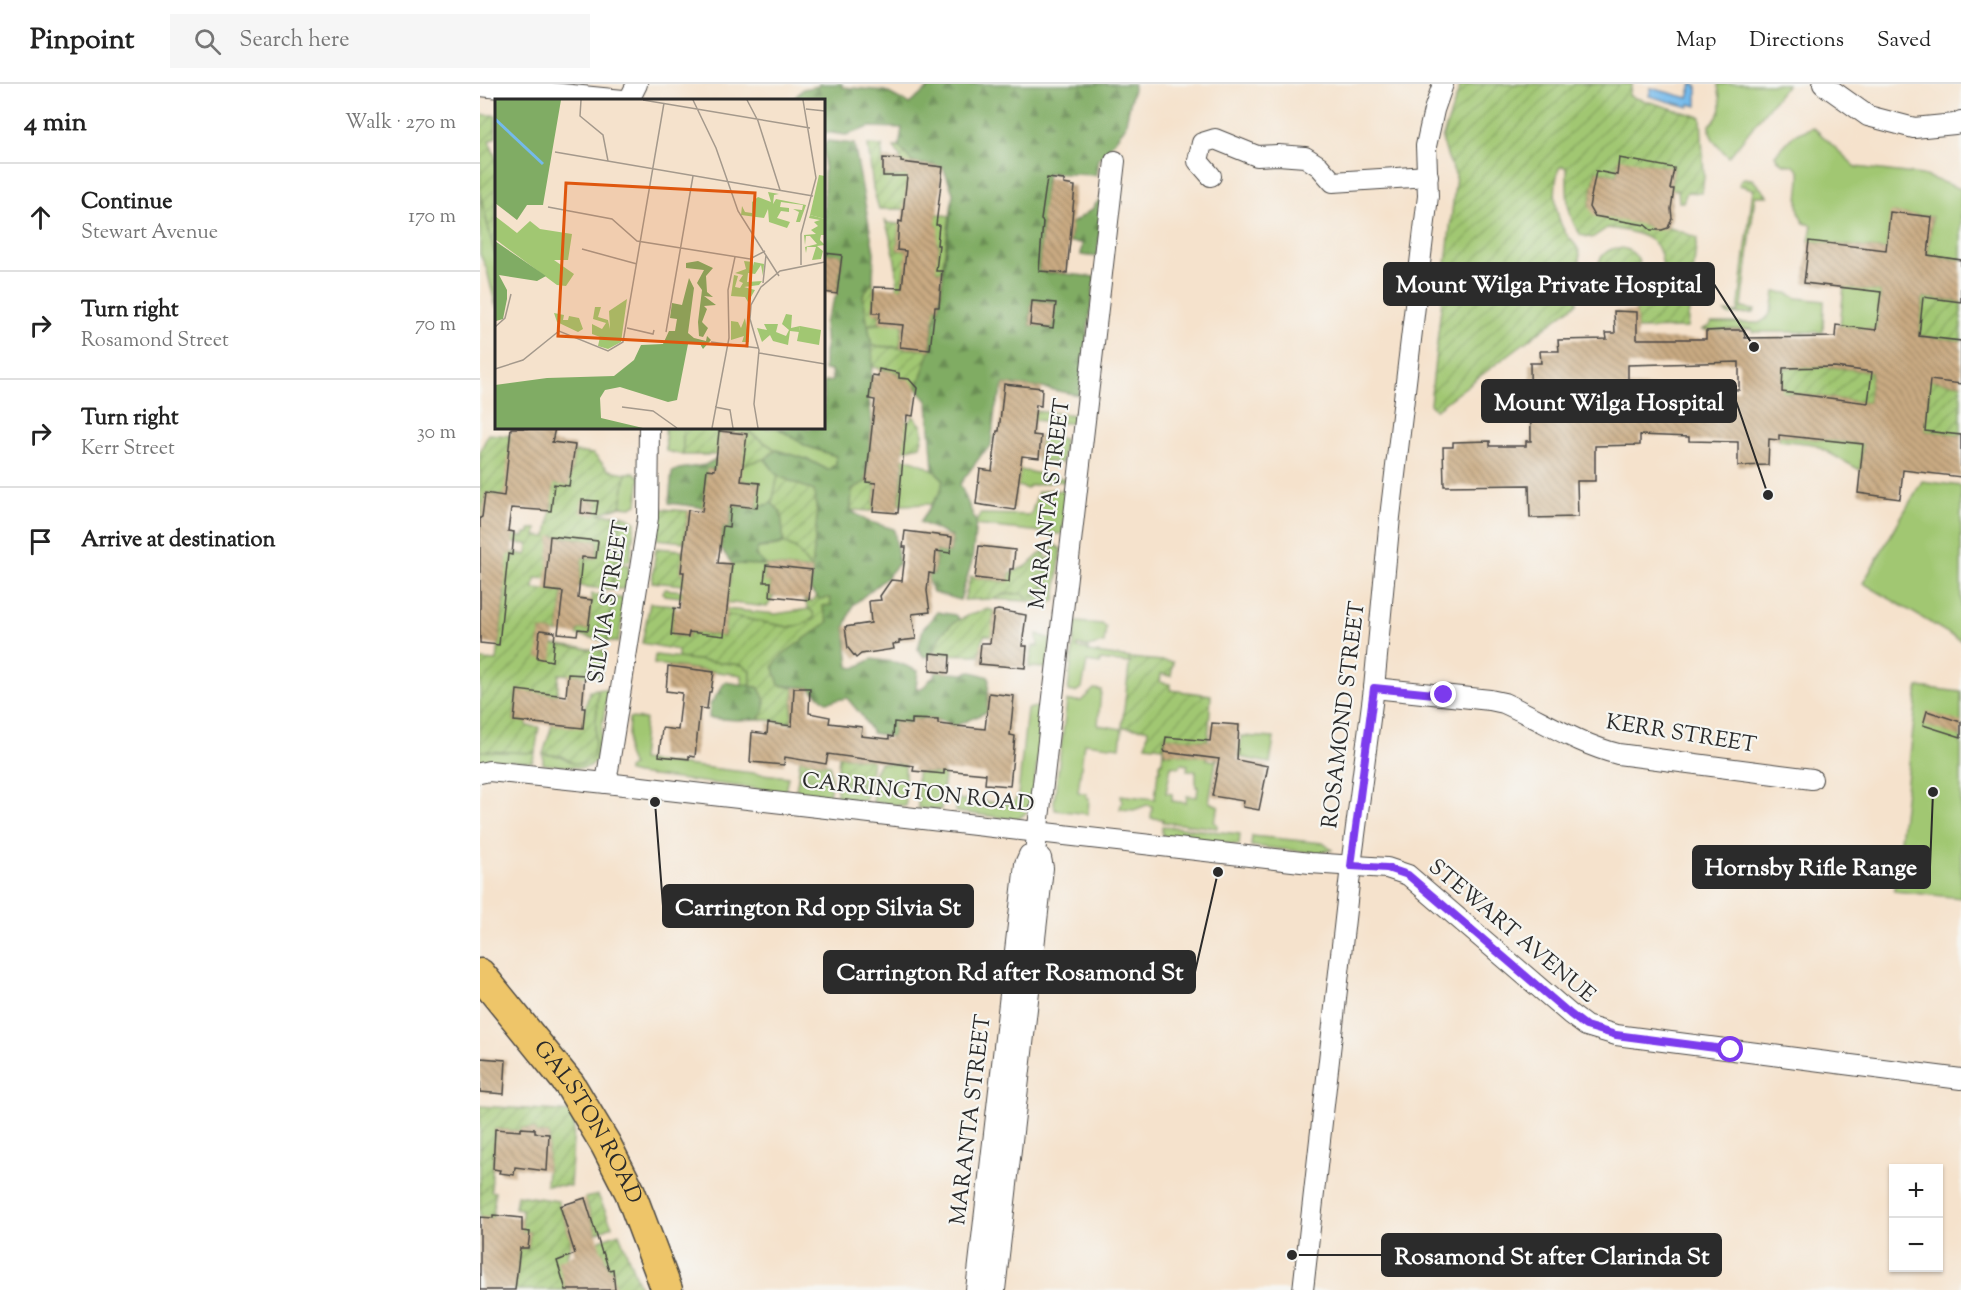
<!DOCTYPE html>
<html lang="en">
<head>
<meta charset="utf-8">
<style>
  :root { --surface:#fff; --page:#f6f6f6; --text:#222; --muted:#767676; --line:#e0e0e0 }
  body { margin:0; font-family:"Sorts Mill Goudy",serif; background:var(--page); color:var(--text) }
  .controls { position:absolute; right:18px; bottom:18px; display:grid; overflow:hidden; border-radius:0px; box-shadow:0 2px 4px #0004 }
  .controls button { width:54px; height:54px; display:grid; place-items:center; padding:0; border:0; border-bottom:2px solid var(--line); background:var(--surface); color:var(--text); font:30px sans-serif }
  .stop { position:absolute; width:18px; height:18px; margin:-14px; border:4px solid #7c3aed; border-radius:50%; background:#fff }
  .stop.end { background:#7c3aed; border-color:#fff; box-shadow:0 2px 6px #0008 }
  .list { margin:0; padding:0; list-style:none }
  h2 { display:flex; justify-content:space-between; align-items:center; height:78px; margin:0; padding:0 24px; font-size:26px }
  h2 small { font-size:20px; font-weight:400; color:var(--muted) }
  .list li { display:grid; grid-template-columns:39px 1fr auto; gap:18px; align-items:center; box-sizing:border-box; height:108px; padding:0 24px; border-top:2px solid var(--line) }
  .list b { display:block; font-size:22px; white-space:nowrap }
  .list p { margin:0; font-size:20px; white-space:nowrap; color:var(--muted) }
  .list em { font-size:20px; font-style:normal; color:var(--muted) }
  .icon { flex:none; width:33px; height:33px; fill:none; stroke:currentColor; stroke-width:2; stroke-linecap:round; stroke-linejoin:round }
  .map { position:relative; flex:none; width:1481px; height:1206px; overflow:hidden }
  header { display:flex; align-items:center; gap:36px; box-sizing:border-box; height:84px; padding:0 30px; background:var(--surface); border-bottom:2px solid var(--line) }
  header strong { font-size:28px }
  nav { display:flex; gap:33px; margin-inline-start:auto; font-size:21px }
  .search { width:420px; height:54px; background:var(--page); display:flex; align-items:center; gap:15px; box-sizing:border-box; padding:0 21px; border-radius:0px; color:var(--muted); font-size:22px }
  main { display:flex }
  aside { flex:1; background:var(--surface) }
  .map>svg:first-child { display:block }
</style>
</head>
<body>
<header>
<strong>Pinpoint</strong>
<div class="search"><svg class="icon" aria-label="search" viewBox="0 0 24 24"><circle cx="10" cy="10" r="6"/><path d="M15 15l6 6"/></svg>Search here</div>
<nav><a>Map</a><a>Directions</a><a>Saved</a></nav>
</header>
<main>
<aside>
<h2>4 min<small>Walk · 270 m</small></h2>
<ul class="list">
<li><svg class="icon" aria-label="ahead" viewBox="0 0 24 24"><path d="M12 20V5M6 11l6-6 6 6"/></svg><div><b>Continue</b><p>Stewart Avenue</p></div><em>170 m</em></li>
<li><svg class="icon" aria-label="right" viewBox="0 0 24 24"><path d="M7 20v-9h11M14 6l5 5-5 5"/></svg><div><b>Turn right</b><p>Rosamond Street</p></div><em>70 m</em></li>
<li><svg class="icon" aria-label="right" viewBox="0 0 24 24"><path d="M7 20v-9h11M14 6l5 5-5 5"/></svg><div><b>Turn right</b><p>Kerr Street</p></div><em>30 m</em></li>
<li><svg class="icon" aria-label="arrive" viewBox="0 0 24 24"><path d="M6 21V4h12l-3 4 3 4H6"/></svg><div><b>Arrive at destination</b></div></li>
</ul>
</aside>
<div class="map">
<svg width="1481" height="1206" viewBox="0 0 1481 1206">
  <defs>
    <pattern id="forest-firs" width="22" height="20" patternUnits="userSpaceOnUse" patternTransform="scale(1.5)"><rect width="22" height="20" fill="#80ac64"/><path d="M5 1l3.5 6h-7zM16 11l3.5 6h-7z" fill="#698c53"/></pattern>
    <pattern id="garden-furrows" width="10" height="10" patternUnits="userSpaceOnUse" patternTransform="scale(1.5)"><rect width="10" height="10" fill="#a1c772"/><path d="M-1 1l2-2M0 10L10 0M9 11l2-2" fill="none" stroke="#83a25e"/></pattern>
    <pattern id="building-back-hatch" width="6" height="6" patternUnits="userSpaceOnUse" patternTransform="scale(1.5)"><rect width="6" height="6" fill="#c9aa82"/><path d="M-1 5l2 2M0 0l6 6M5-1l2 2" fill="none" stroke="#a38b6b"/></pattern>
  </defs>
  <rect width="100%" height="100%" fill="#f6f6f2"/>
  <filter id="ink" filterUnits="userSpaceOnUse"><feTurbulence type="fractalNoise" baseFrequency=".0167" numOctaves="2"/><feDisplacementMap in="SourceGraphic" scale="12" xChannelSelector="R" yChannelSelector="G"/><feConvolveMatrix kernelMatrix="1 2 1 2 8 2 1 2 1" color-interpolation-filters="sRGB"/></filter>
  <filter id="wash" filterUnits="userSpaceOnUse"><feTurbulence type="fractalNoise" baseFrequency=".008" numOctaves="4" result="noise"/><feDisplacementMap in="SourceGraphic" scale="24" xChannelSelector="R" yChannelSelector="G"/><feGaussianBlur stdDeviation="1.35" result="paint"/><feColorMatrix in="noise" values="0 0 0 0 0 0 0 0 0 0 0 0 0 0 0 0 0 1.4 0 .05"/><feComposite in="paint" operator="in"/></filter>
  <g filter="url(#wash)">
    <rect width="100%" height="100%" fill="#f5e2cc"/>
    <g fill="#a1c772" stroke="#66794e" stroke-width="1.5" fill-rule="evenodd">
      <path d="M1238,0h69l-58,73c-10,-10 -20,-17 -19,-32 17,-16 10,-21 8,-41z"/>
      <path d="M1333,43l43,40 66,8 39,14v71l-33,-5 4,-38 -41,-4 -5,37 -77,-9 3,-16 -8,-2c-11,-16 -3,-33 -4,-51l-7,-7c-9,0 -13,-2 -18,-10l19,-20z"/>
      <polygon points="0,110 16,174 16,224 7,186 0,170"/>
      <polygon points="436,126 470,132 462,187 444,186 456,169 458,169 459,161 435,139"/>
      <polygon points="1364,203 1401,208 1396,246 1360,242"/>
      <path d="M1295,208l12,1 10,5 27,3 -1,31h-70l-1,-3 -51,1 9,-4 1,-3h48c14,-6 14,-17 16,-31z"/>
      <polygon points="459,223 453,241 423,237 420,263 392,262 388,241 406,239 408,231"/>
      <polygon points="555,327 596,331 596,340 554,336"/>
      <polygon points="185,344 203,344 203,371 186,367"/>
      <polygon points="272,344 298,344 326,362 356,372 356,380 348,386 329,376 296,366 270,349"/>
      <polygon points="1299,351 1383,360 1380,386 1333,360 1299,356"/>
      <polygon points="561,352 584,355 582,379 558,377"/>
      <path d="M402,371c24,3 44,6 61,24l-2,12 -9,13 -33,1 5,-42 -22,-3z"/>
      <polygon points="285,375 298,392 292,419 277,424 280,399 250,395 251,383"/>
      <polygon points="540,386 582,394 587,396 589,399 577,397 550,402 547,405 538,402"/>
      <polygon points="146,389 154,389 160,393 157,420 151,423 141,422"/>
      <polygon points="1442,397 1481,402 1481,557 1383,499"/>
      <polygon points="575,405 575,408 583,405 588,407 583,449 580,450 495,441 500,430 551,431 558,408"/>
      <polygon points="141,431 150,434 155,438 150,477 142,477 142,480 149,481 147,504 132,506"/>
      <polygon points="304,459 316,465 332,486 286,481 284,497 291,498 290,512 294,512 287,523 184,511 183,508 185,505 248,512 252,480 285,481 275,470 278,464 292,463"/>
      <path d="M573,460l8,5 -6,52 -6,1 -62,-3c7,0 13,-4 19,-4 18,-2 22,-3 39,-9l3,-28h3z"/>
      <polygon points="132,513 146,515 138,558 127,557"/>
      <polygon points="234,524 296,530 329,525 333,528 335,534 322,541 308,543 246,531"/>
      <polygon points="596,538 622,540 626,543 624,559 608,563 597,561 597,564 608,565 608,568 650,574 649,579 620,576 620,580 607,578 602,604 595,608 588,607"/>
      <polygon points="557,550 571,555 567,584 549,583 553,562 558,562"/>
      <polygon points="175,571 262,581 271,587 271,602 262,600 262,591 174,580"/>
      <polygon points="1438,603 1481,608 1481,814 1414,807"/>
      <polygon points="118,605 128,606 117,675 110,682 103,684 63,680 63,670 81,672 93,679 114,672"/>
      <polygon points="614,605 621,606 618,641 642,645 640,663 604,659 598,708 607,710 606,713 609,714 608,730 575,726 574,718 587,617 601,617"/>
      <polygon points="556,623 564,626 551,724 541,733 535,735 476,728 477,715 533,720 538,711 547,625"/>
      <polygon points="149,634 165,635 161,676 308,693 305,708 156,690 148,688 148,685 152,682 147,670"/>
      <polygon points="761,652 794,654 790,679 759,673"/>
      <path d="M684,653h2l-2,16 8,1 2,-17h7l-2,17 18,2 2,-17 9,2 -2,18 8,2 8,-10 -6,10 -7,41 10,4 -5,16 3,2v4l-54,-6v-3l-12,-1 1,-12 -5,-1 -13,5 -14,-1 2,-7 -1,-7 34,4 3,-28h2v-8h2zM700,680l8,1 -1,5 9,1v16h2l-1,10 -10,-1 -1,7 -14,-2v-7l-6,-1 5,-27 8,1z"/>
      <polygon points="0,667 55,669 52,678 18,676 0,677"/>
      <polygon points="400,679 425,681 426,722 393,718 395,688"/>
      <polygon points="437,688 464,690 461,726 438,724"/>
      <polygon points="318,694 351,697 350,707 347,713 319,710 316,705"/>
      <polygon points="357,697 389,701 385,717 357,714"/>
      <polygon points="682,742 760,750 759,761 682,752"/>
      <polygon points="772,752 843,759 852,766 837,769 771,762"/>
    </g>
    <g fill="url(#forest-firs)" stroke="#566c48" stroke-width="1.5" fill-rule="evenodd">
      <path d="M339,0h23v3l43,4 24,13 25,-20h200l-9,43 -22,29 -5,2 -2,17 -49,-2c-4,33 -5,65 -8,98l56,6 -16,118 -37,-7 -38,-4 -9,25 -4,37 -9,8 -22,30 16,38 -4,39 -12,39 -27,-8 -5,-12 1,-7 5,1 2,-23 14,2 2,-16 -32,-15 21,-31 2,-12 -10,-10 -5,-67 -11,-14 13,-38 3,-25 6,-18 14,-114 -10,-26 -30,-4 -14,-16 3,-19 -32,-1 -24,8 -22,-3v-32h-31l10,-11 16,-3zM552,217l23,2 -2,25 -23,-3z"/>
      <polygon points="347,57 374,60 394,168 393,197 383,211 393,271 389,315 392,340 386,398 372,405 371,426 387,437 414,445 419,479 406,494 373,521 365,543 369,583 375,584 392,575 419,579 438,587 436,604 442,605 457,588 484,590 489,587 509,593 507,628 475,642 458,636 442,634 441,636 432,635 429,639 415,638 413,653 392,649 382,632 367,614 346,618 330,604 299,601 293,582 303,570 348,538 342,522 351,521 339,515 330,506 337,431 334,407 298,392 285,375 296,366 329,376 348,386 356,380 356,372 326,362 298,344 344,344 344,298 352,297 351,287 344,286 344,268 346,267 344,239 357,210 362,172 344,169 344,62"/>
      <polygon points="619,116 624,117 617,173 601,171 602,159 590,158 591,140 612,125"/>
      <polygon points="239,373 251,388 228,385 224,418 277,424 292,419 301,428 304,459 278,464 275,471 286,481 252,480 240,463 243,443 249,443 252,427 189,419 192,388 199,385 225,381"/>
      <polygon points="457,528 475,531 479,535 465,546 451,572 444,573 438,565 443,545"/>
      <path d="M245,598l33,5c8,12 11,21 0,32l-21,1 -28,-2 1,-13z"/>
    </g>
    <g fill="url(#garden-furrows)" stroke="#66794e" stroke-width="1.5">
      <path d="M981,0h171l-3,12 72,21 3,60 -2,16 -15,-1 -4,10h-4l-1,-12 -8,-1 4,-21 -55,-9 -2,16 -21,-4 -7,36 57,18c8,8 12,3 22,3 9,1 21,7 29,10l-10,90 -50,1 -1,-24c19,-7 29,-23 26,-44 -1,-8 -3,-15 -10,-20 -11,-9 -31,-11 -45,-13l-15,10 -11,-3c-16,-19 -14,-42 -14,-66l-4,-3 -4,2c-6,19 -5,46 6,64 4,7 11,11 14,19 4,12 -1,38 -2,52l-142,107 -5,-6 26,-228 -8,-18 -6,-19z"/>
      <polygon points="0,31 16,31 16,53 9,57 16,74 16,174 0,110"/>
      <polygon points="388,61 402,62 403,92 420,92 421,75 414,63 419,63 433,79 428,125 399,125 393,104"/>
      <polygon points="1264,94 1272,95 1288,112 1275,112 1262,224 1275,226 1274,229 1248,231 1245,228 1258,229 1273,105 1259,101 1261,96"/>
      <path d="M405,136l3,3 11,1 -2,26 30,3 -3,17 -20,-2 -3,29 16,8 22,2 -42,7c1,-37 0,-58 -12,-94z"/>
      <circle cx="1139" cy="185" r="21"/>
      <polygon points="393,197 394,203 393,229 400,231 399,239 388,241 383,211"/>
      <polygon points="1443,213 1481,218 1481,257 1439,252"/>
      <polygon points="392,262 450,266 437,304 427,295 419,294 419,289 393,283"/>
      <polygon points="1352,283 1392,288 1388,319 1301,308 1303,284"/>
      <polygon points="1433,294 1481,300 1481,351 1427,345 1446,333 1449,309"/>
      <polygon points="433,332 442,342 443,351 440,362 423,366 423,338 430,337"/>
      <polygon points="203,344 272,344 270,349 296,366 285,375 251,383 267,350 240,347 239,371 203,371"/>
      <polygon points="8,350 30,352 29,367 69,399 89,401 94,368 113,370 129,386 146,389 141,422 118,430 141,431 132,506 99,502 102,473 116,474 118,457 74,452 73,464 74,495 55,494 54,505 83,508 78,549 60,546 59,559 125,567 120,593 79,590 77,611 37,607 34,636 47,638 47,642 59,643 55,669 0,667 0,576 17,577 25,506 9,504 28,470 32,470 32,468 47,471 48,460 33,459 0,444 14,448 44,453 45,449 50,449 50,445 57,445 56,452 67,453 72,419 6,409 2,433 0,434 0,369"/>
      <polygon points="298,392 334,407 337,431 332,486 316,465 304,459 301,428 292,419"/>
      <polygon points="386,398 396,399 393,427 371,426 372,405"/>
      <polygon points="180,425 208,427 204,458 177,455"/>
      <polygon points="176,464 202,466 202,471 206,471 205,479 201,479 200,487 204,488 203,501 172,498"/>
      <path d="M565,467c3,15 3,31 -6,44l-12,2 -4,-3h-19l-10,5 -30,1 7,-24 4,2 33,4 2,-9 17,-7 15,-14z"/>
      <polygon points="112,510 132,513 127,557 97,551 98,545 108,546"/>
      <path d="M337,512l2,3 11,-1 1,7 -9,1 6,16 -45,32 -10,12 6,19 15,3 -3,35 -33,-4c11,-11 8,-20 0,-32l-7,-1v-15l-9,-6 -64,-7v-8l-36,-7 8,-40 25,2 -4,30 17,2 1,-5 35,4 2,-21 62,12 14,-2 12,-7 -1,-6 -4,-3 -5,-10 7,3z"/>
      <path d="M508,525l6,2 -1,13 3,12 -12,-1 -5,20 -41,-1 -3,-3c3,-26 31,-36 53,-42z"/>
      <polygon points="650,574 693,578 691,592 681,590 680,598 690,600 690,606 731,611 728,657 685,653 683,663 666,661 668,645 642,643"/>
      <polygon points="118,605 114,672 103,680 93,679 81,672 63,670 72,641 105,624 110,606"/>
      <polygon points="359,672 392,676 389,701 357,697"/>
      <polygon points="320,675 350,681 351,697 318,694"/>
      <polygon points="0,1022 95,1028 90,1102 66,1101 69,1050 55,1049 55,1045 41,1044 41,1047 15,1045 11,1107 15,1108 13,1134 0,1133"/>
      <polygon points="37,1111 78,1117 91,1156 87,1172 84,1200 133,1185 129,1186 123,1169 119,1170 115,1158 139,1149 161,1206 35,1206 40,1164 48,1165 50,1148 34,1146 42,1138 42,1125 35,1124"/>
      <polygon points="118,1111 132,1142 116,1149 105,1114"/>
    </g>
    <polygon fill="#74baeb" stroke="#50728b" stroke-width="1.5" points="1212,0 1217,2 1217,22 1210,20 1209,23 1169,12 1171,4 1208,14"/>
    <g id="blocks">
      <g fill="url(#building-back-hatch)" fill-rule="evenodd">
        <polygon points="403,74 421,75 421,78 463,83 456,141 459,141 457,161 459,161 456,187 462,187 459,223 455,223 450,266 420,263 423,241 399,239 400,229 393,229 394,203 422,204 426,167 417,166 419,137 422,138 427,92 403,92"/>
        <polygon points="1139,74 1194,84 1190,105 1194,105 1191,125 1192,134 1188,144 1182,146 1171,146 1165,141 1114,132 1109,123 1116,87 1137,91"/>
        <polygon points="567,94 584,96 584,100 595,102 587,189 559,187 563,138 561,136"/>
        <path d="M1410,128l42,5 -4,38 33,5v42l-38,-5 -4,39 42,5v43l-31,-4 -5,51 36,4v42l-58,-7 -3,29 -42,-6 5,-49 -84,-9v5l-10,-1 -1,26 -30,1v-24l-49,-1v-4l-49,-2v10l-45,1v35h-18l1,36 -48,1 -1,-33 -85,1 -1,-39h10v-5l37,-1v5h36v-5h5l-1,-78h11l-1,-12h19l-1,-11 49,-1 -1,-6h9l-1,-22 23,1v27h69v-8l20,-1h18l1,8 90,-1 1,-12 40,5 5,-38 -77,-9 5,-42 77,9zM1259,278v28l-111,-5v-20zM1354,283l38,5 -4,31 -86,-11 1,-24z"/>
        <polygon points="344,169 362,171 357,210 344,208"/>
        <polygon points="552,217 576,219 573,244 550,241"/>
        <polygon points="399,285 419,289 419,294 429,295 437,304 433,332 427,331 418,429 393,427 396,399 386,398 395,316 389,315 392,291 398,292"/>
        <polygon points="524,300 562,304 561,322 556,321 553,351 561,352 559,374 542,372 535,426 496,420 500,385 512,387 517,347 519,347"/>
        <polygon points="31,344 75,344 72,358 95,361 89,402 74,400 71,427 31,424 28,447 34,448 32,471 28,470 19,561 0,559 0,434 2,433 5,409 24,412"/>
        <polygon points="239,347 267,350 261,397 280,399 277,424 251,421 249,443 243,442 238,479 252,480 244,552 209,548 208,553 191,551 194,524 200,525 204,488 201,488 208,426 222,428 227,385 235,386"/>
        <polygon points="102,416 118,417 116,431 101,429"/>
        <polygon points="425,447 472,453 470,469 456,467 454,490 449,489 447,507 450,528 432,530 436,555 419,557 419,559 413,560 414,565 381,570 376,574 368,564 365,543 391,539 389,517 401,516 400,512 411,496 422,497 426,463 423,463"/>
        <polygon points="70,452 118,457 116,474 102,473 98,514 112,516 108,546 98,545 97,551 78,549 83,508 65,506"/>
        <polygon points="499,462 535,466 533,485 530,485 529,498 495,494"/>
        <polygon points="286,481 332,486 329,516 290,512 291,498 284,498"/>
        <polygon points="518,526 546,531 542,562 547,562 545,584 499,580 501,559 510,559 514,527"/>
        <polygon points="60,546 75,548 72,577 57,574"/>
        <polygon points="450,569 470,571 469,589 450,587"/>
        <polygon points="188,582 234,588 231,608 229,608 227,625 220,624 215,673 209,672 209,675 179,672 182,644 198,646 202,609 186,607"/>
        <polygon points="88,590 105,591 102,624 105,624 103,644 34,637 37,606 86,612"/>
        <polygon points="314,604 330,604 329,629 350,633 349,639 382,643 381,652 409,655 409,652 413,653 414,638 432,640 432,635 458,636 458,640 505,645 509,609 534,612 530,651 535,652 530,702 505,700 506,690 464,686 464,690 433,687 434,682 348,670 346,680 305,673 304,681 270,678 272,648 287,650 288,639 312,642"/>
        <polygon points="1447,627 1481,638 1481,653 1443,641"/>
        <polygon points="732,639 759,641 757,676 788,682 779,726 763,723 764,717 732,712 739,675 684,668 686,653 730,657"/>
        <polygon points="0,974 26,976 24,1010 0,1008"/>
        <polygon points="41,1044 55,1045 55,1049 69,1050 67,1087 35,1083 34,1091 19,1089 20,1086 13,1085 15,1045 41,1047"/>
        <polygon points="105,1114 122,1169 123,1168 129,1186 133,1185 135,1206 86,1206 77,1177 95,1170 80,1122"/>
        <polygon points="13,1131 42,1134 42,1147 50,1148 48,1164 40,1164 35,1206 0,1206 0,1133 13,1134"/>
      </g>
    </g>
  </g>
  <g filter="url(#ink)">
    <use href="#blocks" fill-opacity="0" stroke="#494643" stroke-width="1.5"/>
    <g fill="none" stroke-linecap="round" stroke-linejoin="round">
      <defs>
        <g id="street">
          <polyline points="1343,0 1388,32 1434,44 1475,40 1481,37"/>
          <polyline points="0,2 143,16"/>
          <polyline points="149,16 157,0"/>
          <polyline points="731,92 718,77 722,59 735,55 777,72 798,71 825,73 839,82 853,98 948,92"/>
          <path d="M894,604l116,12 14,3c38,17 74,41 114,51l194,25"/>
          <polyline points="0,689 9,687 126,699 830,779 907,784 928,791 1090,930 1106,942 1136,951 1481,995"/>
          <polyline points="126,699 168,434 169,344"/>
          <polyline points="496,1206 545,780 549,771 555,769 635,77"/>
          <polyline points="515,1206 563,784 561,774 555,769"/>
          <polyline points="823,1206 871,782 894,604 910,433 948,112 946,62 954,26 963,0"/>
        </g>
        <g id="primary">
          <path id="s1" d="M0,890l90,111 36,60 24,47 37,98"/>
        </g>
      </defs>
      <use href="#street" stroke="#494643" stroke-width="22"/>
      <use href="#primary" stroke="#494643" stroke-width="33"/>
      <use href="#street" stroke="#fff" stroke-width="20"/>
      <use href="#primary" stroke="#eec569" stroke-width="30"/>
    </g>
  </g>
  <g fill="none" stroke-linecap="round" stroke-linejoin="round" filter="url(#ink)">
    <polyline stroke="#7c3aed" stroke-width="8" points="964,611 894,604 871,782 907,784 928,791 1090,930 1106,942 1136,951 1251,966"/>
  </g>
  <g text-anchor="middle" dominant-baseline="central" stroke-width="4.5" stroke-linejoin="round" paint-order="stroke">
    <g font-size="22" fill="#2b2b2b" stroke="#f6f6f2">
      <text transform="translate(571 420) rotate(-83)">MARANTA STREET</text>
      <text transform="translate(130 518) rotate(-81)">SILVIA STREET</text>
      <text transform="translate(865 631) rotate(-83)">ROSAMOND STREET</text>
      <text transform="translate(1201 651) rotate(9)">KERR STREET</text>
      <text transform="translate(438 710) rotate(6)">CARRINGTON ROAD</text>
      <text transform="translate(1031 848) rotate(40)">STEWART AVENUE</text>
      <text transform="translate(492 1036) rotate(-83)">MARANTA STREET</text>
      <text stroke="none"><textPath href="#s1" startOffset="184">GALSTON ROAD</textPath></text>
    </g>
  </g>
  <g transform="translate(15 15)">
    <rect width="330" height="330" fill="#f5e2cc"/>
    <path d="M0,117l22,17 13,-12 10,8 32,5 -4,26h-14l20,14 -8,12 -9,-1 -62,-46zM59,214l10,2 -1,5h5l1,-4 10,2 4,11 -5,3 -21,-10zM305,227l21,4 -2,15 -22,-4z" fill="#a1c772"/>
    <path d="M0,1h66l-18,105h-16l-10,15 -22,-17zM0,142l51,35 -9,5 -38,-6 8,15v9l-4,20 -7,2 -1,5zM203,162l15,7 -7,8 1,16 6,5 -9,-1 12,9 -12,1 3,3 -5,13 6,6 -5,9 -4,-1 -1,-14 4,-32 -5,-7 7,-13 -18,-2v-5zM194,179l5,10 -6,45 6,5 12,3 1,-5 4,4 -8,9 -3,-5h-12l-11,56 -9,2 -48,-15 -15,3 -5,8 1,20 42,10h-148v-43l52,-7 67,-2 20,-16 7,-15 22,-1 6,-13h6l2,-12 -7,-1 2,-15 10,2z" fill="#80ac64"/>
    <path d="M324,76l6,1v43l-15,-4z" fill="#a1c772"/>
    <path d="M273,93l11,2 -5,1 -1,9 3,-5 30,6 -6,17h-4l3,-10 -6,-3 9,1 1,-5 -22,-3 -1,5 9,1v4l-8,-1 -4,7 13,4 -3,6 -18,-6 -1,-13 -4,9 -23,-3 1,-9 3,6 7,1v-11l6,-5 13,5zM315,116l15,4v16h-4l-1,5 5,5 -8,1 6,5 -2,8 -9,1 4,-13h-9l-1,6 -1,-6 12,-3 -7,-8h-4l-1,9 -1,-10 12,-1 -5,-4 7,-4 -4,-4 6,-2 -11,-2zM249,162l9,1 1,4v-4l10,2 -1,12 -2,-11 -6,9 -7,-1 -1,9 15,-1 -3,4 -15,2 11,3 -7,12 -3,-5 -14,-1 3,-21 4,1 -3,11 5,1 3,-5 -4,-2 4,-6 -8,-2 11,-4zM132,200l-6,43 -13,7 -10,-3 2,-9 -8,-3v-10l10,5 4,-6 -13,-4 2,-12h6l-3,10 10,3 2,9 -1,-18zM291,215l6,1 -1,13 9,-2 -1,6 -9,-1 -2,14 -15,-4 -3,-6 -8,7 -5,-14 10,2 -3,-6h14l-2,8 10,4 3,-6 -7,-6zM250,219l4,24h-7l2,-6 -13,4v-19l7,1 3,6z" fill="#a1c772"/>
    <path fill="none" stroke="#74baeb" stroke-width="3" d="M0,20l48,45"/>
    <path fill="none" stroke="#a4998c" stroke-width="1.5" d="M86,1l-1,16 23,19 5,26M148,1l167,28M198,1l23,48 22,63 41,65M252,1l11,21 22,69M311,10l19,2M60,53l258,44M53,108l64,12 25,22 113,18 15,-8M87,150l55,15M306,166v-31l15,-56 -13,-78M268,184l3,-28M0,228l10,-9 6,-24M132,229l26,6 1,-4M171,233l27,-156M216,243l47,6M264,254l66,11M0,270l28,-9 36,-29 49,20 15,-9 41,-239M127,308l31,4 24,17M220,308l15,3 3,18M217,329l17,-90 -1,-48 7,-33M263,329l-4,-24 5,-54 -9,-31 1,-14 10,-18 19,-16 45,-9"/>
    <path fill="#df570e" fill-opacity="0.15" stroke="#df570e" stroke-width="3" d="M71,84l189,10 -8,153 -189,-10z"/>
    <rect width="330" height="330" fill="none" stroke="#2b2b2b" stroke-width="3"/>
  </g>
  <path fill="none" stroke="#2b2b2b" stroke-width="2" d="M1274 263L1234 200M1288 411L1256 317M1453 708L1450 783M175 718L183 822M738 788L715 888M812 1171L902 1171"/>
  <g fill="#2b2b2b" stroke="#f6f6f2" stroke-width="2">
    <circle cx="1274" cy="263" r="6"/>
    <circle cx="1288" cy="411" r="6"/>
    <circle cx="1453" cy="708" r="6"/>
    <circle cx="175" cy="718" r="6"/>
    <circle cx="738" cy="788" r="6"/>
    <circle cx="812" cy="1171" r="6"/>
  </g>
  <g fill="#2b2b2b" stroke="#2b2b2b" stroke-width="2">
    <rect x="904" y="179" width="330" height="42" rx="6"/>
    <rect x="1002" y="296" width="254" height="42" rx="6"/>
    <rect x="1213" y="762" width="237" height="42" rx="6"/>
    <rect x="183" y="801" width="310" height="42" rx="6"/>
    <rect x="344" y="867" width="371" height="42" rx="6"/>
    <rect x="902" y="1150" width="339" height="42" rx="6"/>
  </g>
  <g font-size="24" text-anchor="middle" font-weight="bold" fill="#fff">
    <text x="1069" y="208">Mount Wilga Private Hospital</text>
    <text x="1129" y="326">Mount Wilga Hospital</text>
    <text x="1331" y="791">Hornsby Rifle Range</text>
    <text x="338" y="831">Carrington Rd opp Silvia St</text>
    <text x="530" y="896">Carrington Rd after Rosamond St</text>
    <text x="1072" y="1180">Rosamond St after Clarinda St</text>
  </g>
</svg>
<div class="controls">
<button>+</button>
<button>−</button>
</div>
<div class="stop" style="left:1251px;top:966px"></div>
<div class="stop end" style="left:964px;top:611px"></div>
</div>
</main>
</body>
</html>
